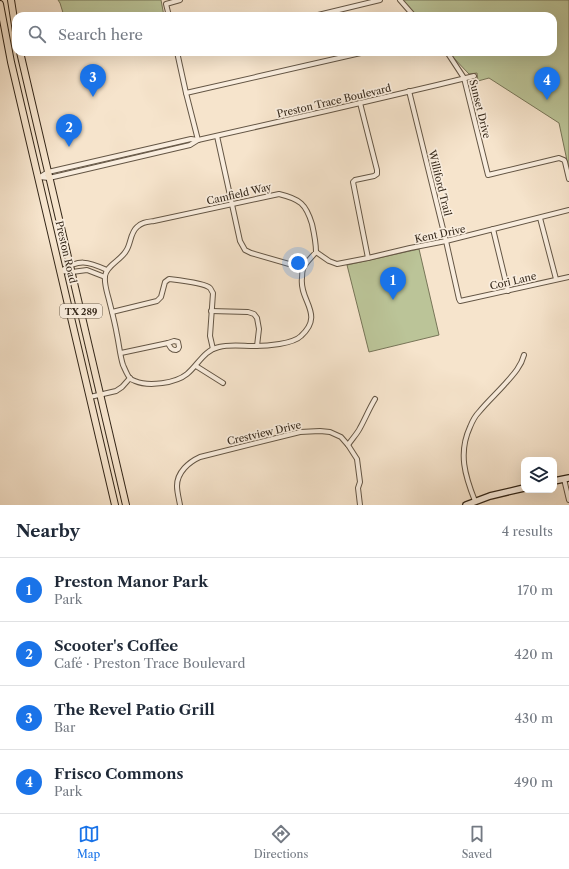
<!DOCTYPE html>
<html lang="en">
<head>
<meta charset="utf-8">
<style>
  :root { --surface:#fff; --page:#f6f6f7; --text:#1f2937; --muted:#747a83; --line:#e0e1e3; --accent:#1a73e8 }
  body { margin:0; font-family:"Libre Caslon Text",serif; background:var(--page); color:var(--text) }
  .controls { position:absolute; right:12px; bottom:12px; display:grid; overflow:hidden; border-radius:8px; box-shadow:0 4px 16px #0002 }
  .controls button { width:36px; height:36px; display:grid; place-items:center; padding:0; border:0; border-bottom:1px solid var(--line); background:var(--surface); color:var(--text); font:20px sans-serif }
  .you { position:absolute; left:298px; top:263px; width:14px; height:14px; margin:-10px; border:3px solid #fff; border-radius:50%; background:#1a73e8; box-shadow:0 0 0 6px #1a73e833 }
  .badge { display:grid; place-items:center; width:26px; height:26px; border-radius:50%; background:var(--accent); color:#fff; font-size:13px; font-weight:700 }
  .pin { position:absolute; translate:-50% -33px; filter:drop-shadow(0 1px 2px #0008) }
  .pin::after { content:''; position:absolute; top:21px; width:14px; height:12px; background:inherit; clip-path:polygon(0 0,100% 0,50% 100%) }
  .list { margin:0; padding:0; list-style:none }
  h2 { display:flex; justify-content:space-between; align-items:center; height:52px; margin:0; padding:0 16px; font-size:17px }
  h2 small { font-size:13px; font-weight:400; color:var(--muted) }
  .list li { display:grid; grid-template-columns:26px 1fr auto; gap:12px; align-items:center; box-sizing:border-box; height:64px; padding:0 16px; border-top:1px solid var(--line) }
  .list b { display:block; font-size:15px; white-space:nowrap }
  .list p { margin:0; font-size:13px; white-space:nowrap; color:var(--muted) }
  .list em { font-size:13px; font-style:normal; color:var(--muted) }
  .icon { flex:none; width:22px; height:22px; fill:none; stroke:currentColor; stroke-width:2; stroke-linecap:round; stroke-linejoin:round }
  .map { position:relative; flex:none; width:569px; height:505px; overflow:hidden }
  .search { position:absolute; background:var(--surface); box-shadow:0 4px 16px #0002; left:12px; right:12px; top:12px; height:44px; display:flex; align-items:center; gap:10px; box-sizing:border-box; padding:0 14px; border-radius:12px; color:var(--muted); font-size:15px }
  .sheet { height:308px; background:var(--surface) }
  nav { display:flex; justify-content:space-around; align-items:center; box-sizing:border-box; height:56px; border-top:1px solid var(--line); background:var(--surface); font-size:11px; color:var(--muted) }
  nav a { display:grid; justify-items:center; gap:2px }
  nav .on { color:var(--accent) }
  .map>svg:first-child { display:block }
</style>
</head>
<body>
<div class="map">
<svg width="569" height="505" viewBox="0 0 569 505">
  <rect width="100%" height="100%" fill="#f6e4cc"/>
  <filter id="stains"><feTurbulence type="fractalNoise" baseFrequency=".005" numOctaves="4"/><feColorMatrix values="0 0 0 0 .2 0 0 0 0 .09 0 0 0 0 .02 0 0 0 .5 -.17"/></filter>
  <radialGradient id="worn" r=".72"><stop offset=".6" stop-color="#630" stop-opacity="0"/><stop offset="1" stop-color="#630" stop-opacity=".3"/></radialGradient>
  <g fill="#bbc498" stroke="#777558">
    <polygon points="58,0 161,0 164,16 64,16 60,3"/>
    <polygon points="398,0 569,0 569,170 559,123 489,78 478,81 477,73 469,74 448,52 553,52 553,16 413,16"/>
    <polygon points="419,249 439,335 369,352 347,265"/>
  </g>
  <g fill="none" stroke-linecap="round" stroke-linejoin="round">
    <defs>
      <g id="street">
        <polyline points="400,0 414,16"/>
        <polyline points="169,16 166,4 180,0"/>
        <polyline points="314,16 380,0"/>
        <polyline points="177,52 186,93 198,140"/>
        <polyline points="447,52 464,78 488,175 559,158 564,160 565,162 569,179"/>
        <polyline points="409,91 446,241 459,299 460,301 569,277"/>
        <polyline points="186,93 365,52"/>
        <polyline points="360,103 377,170 377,174 374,176 355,180 353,182 368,258"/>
        <polyline points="217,136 240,241 245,250 251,253 303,268"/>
        <polyline points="39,177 49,178 190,145 198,140 326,111 437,85 474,76"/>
        <polyline points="40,177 48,172 191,139 198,140"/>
        <path d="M279,194c21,5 27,10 33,30 2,9 4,18 4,28 -4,5 -11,11 -13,17 -1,3 -1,6 -1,9 -3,23 23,36 -1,58 -8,8 -34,10 -46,10 -12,0 -25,-2 -36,1 -15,3 -21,18 -32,27 -11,9 -38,13 -52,7 -2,-1 -4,-1 -5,-3 -2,-1 -6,-11 -7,-13 -3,-9 -4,-21 -6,-30 -2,-12 -5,-23 -8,-35 -2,-8 -5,-16 -4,-24 1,-10 16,-16 21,-25 5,-7 4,-18 11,-24 5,-5 10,-5 17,-6z"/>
        <polyline points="540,218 556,279"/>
        <polyline points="493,229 508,291"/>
        <polyline points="316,252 329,261 337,264 368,258 410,248 446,241 569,210"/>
        <path d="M61,271c18,-12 26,-10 46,-1"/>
        <polyline points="61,271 72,272 87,270 105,277"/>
        <polyline points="211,311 248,312 254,314 257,318 259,329 257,346"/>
        <path d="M112,312l45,-11 4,-4 4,-15 4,-3c8,1 36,4 41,9 1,1 2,4 3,5l-3,43 3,13"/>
        <path d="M174,341l4,1 1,5 -1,2 -2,1c-5,0 -6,-3 -8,-7z"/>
        <polyline points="121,353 168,343"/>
        <polyline points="196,366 223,383"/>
        <polyline points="90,397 116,391 122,387 130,378"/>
        <path d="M348,445c4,-6 9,-11 12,-17 5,-9 9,-19 15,-29"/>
        <polyline points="564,479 569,500"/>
        <path d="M475,501c-10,-25 -17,-48 -5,-74 2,-5 5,-11 9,-15 8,-10 17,-18 25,-27 8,-9 17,-18 20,-30"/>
        <path d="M180,505c-1,-6 -3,-13 -3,-19 0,-14 12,-24 23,-29l100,-25 20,-1 10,1 11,5 7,8 9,14 3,23 -2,6 2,17"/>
      </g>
      <g id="secondary">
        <polyline points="554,481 569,478"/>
        <polyline points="466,505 490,496 524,488"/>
      </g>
      <g id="primary">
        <polyline points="11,0 16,32"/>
        <polyline points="0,4 11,62 115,505"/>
        <polyline points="20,52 126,505"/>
      </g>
    </defs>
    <use href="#street" stroke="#645645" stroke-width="6"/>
    <use href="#secondary" stroke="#332618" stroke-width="8"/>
    <use href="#primary" stroke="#332618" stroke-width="8"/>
    <use href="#street" stroke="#f9edde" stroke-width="4"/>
    <use href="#secondary" stroke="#f9edde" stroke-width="5.5"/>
    <use href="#primary" stroke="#f6e4cc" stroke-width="6"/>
  </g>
  <g text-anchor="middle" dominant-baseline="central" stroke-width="3.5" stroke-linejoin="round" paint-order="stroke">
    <rect fill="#f9edde" stroke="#6e6253" stroke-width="1" x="60" y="304" width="42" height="14" rx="3"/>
    <g font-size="9" font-weight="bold" fill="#332618">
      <text x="81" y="311">TX 289</text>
    </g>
    <g font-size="10" fill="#332618" stroke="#f9edde">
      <text transform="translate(334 101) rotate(-13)">Preston Trace Boulevard</text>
      <text transform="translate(480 109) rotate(76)">Sunset Drive</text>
      <text transform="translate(440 183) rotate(76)">Williford Trail</text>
      <text transform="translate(239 194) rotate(-13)">Camfield Way</text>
      <text transform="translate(440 234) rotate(-12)">Kent Drive</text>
      <text transform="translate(66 252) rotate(77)">Preston Road</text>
      <text transform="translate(513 281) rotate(-13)">Cori Lane</text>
      <text transform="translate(264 433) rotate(-13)">Crestview Drive</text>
    </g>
  </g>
  <rect width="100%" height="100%" filter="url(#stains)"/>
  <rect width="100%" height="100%" fill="url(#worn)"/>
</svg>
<div class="controls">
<button><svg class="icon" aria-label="layers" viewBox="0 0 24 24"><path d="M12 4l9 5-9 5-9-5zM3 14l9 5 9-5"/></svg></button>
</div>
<div class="you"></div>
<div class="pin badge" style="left:393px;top:300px">1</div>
<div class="pin badge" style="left:69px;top:147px">2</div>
<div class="pin badge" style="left:93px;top:97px">3</div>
<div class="pin badge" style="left:547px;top:100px">4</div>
<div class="search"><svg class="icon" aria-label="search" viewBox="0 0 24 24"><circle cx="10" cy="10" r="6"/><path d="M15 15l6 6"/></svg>Search here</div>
</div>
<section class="sheet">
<h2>Nearby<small>4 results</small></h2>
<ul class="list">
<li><span class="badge">1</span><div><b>Preston Manor Park</b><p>Park</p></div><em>170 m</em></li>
<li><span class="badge">2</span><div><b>Scooter's Coffee</b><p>Café · Preston Trace Boulevard</p></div><em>420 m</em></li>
<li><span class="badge">3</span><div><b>The Revel Patio Grill</b><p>Bar</p></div><em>430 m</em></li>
<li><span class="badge">4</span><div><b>Frisco Commons</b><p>Park</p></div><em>490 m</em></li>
</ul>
</section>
<nav>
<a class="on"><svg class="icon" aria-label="map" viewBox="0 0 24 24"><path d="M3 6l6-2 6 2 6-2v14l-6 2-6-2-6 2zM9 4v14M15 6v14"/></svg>Map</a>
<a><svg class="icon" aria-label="directions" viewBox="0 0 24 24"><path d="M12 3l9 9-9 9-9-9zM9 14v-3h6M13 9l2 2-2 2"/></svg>Directions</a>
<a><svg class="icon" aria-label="saved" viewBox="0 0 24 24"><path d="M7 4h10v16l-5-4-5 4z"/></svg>Saved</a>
</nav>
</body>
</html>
